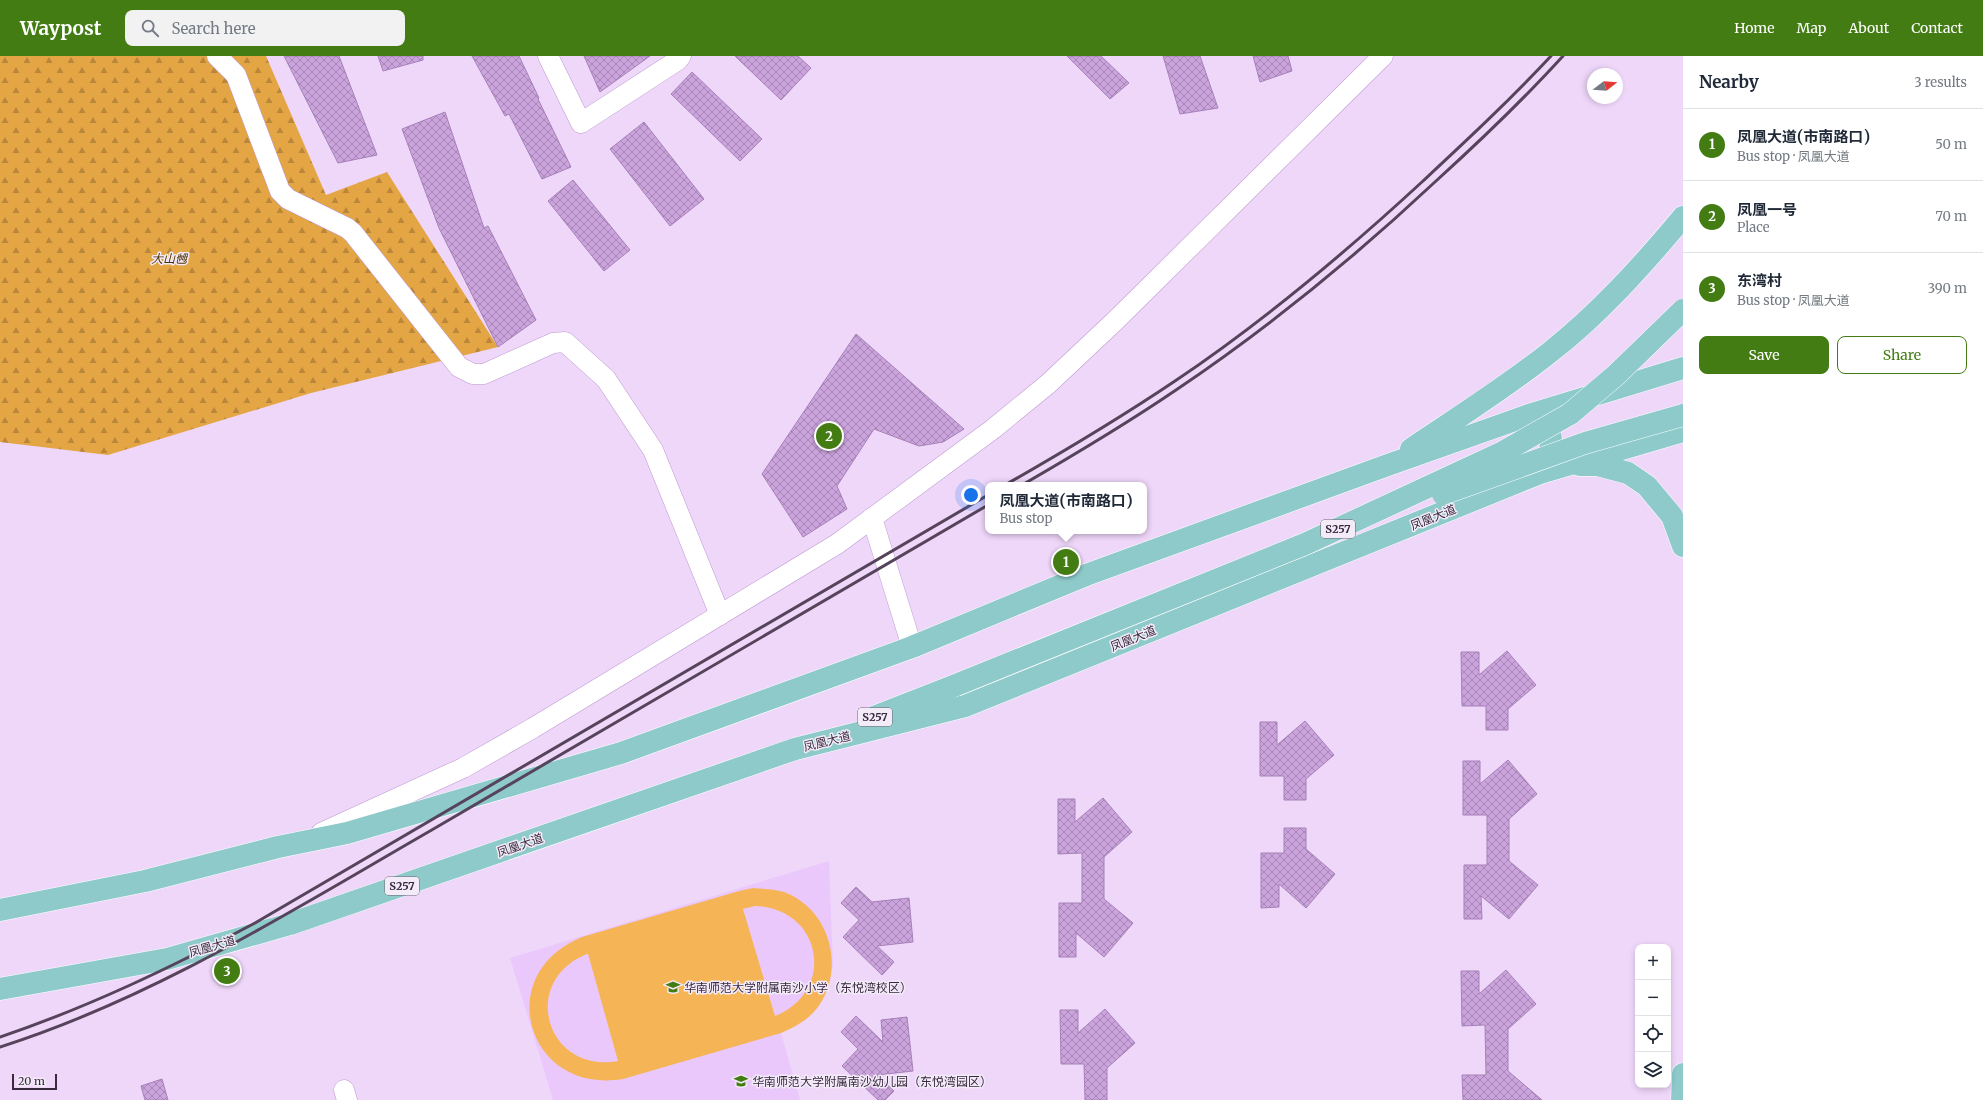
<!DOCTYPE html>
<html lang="en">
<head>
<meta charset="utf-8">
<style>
  :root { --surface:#fff; --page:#f2f2f3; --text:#1f2937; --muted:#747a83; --line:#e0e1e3; --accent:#437c13 }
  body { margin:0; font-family:Merriweather,"Noto Sans SC",serif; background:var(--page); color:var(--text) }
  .controls { position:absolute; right:12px; bottom:12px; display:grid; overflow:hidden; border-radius:8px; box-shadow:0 2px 6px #0003 }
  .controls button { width:36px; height:36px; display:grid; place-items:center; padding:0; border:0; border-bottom:1px solid var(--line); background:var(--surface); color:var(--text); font:20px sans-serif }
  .compass { position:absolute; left:1587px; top:12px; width:36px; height:36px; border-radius:50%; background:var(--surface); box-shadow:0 2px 6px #0003; rotate:73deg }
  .scale { position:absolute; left:12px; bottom:10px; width:45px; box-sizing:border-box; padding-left:4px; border:2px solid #38293f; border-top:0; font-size:11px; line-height:14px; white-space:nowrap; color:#38293f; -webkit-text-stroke:3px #f3ebf7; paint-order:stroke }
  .you { position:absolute; left:971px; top:439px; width:14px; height:14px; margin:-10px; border:3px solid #fff; border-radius:50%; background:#1a73e8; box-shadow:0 0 0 6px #1a73e833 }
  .badge { display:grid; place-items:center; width:26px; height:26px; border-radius:50%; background:var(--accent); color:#fff; font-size:13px; font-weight:700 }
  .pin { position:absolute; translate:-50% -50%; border:2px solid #fff; box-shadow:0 1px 4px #0006 }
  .popup { position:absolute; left:985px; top:426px; width:162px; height:52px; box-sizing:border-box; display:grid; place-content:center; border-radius:8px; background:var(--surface); filter:drop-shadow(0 1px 3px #0005); font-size:13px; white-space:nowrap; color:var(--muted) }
  .popup b { font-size:15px; color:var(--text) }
  .popup::after { content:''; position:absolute; left:50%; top:100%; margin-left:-8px; border:8px solid transparent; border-top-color:var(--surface) }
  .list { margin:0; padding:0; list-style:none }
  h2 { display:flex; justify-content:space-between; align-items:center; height:52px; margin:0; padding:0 16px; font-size:17px }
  h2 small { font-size:13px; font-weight:400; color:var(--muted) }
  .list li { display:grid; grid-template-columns:26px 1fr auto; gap:12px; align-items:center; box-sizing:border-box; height:72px; padding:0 16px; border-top:1px solid var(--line) }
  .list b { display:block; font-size:15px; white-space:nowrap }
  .list p { margin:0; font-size:13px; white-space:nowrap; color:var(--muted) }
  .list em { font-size:13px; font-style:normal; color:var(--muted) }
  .actions { display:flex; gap:8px; padding:12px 16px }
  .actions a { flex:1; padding:9px 0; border:1px solid var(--accent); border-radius:8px; text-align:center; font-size:14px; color:var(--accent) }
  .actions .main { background:var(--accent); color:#fff }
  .icon { flex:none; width:22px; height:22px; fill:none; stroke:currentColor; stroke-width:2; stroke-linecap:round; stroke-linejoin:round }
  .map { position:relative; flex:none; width:1683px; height:1044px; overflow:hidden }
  header { display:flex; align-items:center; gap:24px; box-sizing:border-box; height:56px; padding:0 20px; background:var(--accent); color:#fff }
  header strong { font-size:19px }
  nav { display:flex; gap:22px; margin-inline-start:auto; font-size:14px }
  .search { width:280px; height:36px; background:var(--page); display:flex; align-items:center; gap:10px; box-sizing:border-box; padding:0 14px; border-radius:8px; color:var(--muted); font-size:15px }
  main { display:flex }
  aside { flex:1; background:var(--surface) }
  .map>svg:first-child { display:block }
</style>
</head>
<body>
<header>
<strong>Waypost</strong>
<div class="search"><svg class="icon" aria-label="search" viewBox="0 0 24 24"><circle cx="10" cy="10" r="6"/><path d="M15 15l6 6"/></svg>Search here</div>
<nav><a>Home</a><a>Map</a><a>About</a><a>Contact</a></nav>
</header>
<main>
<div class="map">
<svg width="1683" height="1044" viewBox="0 0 1683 1044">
  <defs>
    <pattern id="forest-firs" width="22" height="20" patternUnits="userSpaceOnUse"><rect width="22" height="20" fill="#e4a544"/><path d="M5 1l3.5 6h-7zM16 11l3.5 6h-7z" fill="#ba863a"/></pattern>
    <pattern id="building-cross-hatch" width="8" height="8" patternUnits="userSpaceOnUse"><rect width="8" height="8" fill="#cba4dd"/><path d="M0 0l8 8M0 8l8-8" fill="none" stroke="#a686b5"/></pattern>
  </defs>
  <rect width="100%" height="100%" fill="#efd7fa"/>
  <polygon fill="#ebc8fc" points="829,805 833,909 830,924 825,938 817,952 807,963 781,977 800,1044 553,1044 510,902"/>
  <path fill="#f5b556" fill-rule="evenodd" d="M753,832c11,1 21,1 31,4 46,17 62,76 34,115 -10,13 -23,20 -37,26l-158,46c-96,16 -132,-105 -41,-142l157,-46zM755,850c67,2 82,85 20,110l-32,-107zM587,898h1l30,107c-72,13 -99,-80 -31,-107z"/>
  <polygon fill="url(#forest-firs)" points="0,0 266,0 326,139 387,116 498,291 311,337 108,399 0,386"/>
  <g fill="url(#building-cross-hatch)" stroke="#a681b8">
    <polygon points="284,0 339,0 377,99 338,107"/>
    <polygon points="378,0 423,0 423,4 383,15"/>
    <polygon points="472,0 519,0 539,42 538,43 571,111 542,123 509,58 505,60"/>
    <polygon points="584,0 650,0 600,36"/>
    <polygon points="735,0 798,0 811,12 781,44"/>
    <polygon points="1067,0 1101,0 1129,27 1110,43"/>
    <polygon points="1163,0 1200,0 1218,52 1180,58"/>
    <polygon points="1253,0 1288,0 1292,15 1260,26"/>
    <polygon points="692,16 762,83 740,105 671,38"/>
    <polygon points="445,56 484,172 488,170 536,264 498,291 439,172 402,73"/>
    <polygon points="644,66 704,143 670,170 610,93"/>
    <polygon points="573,124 630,194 604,215 548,145"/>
    <polygon points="856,278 964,373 943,386 919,390 874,373 837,430 847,453 803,481 762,418"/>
    <polygon points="1507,595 1536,629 1508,653 1508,674 1486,674 1486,650 1462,650 1461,596 1479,596 1479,619"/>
    <polygon points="1305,665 1334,699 1306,723 1306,744 1284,744 1284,720 1260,720 1260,666 1277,666 1277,689"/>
    <polygon points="1508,704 1537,738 1509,763 1509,805 1538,829 1509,863 1481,840 1482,863 1464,863 1464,809 1487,809 1487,759 1463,759 1463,705 1480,705 1480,728"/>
    <polygon points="1103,742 1132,776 1104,801 1104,843 1133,867 1104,901 1076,877 1076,901 1059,901 1059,847 1082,847 1082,797 1058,798 1058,743 1075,743 1075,766"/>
    <polygon points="1284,772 1306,772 1306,793 1335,818 1306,852 1279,828 1279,851 1261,852 1261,797 1284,797"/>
    <polygon points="856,831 872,846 909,842 913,886 877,890 894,906 882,919 843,881 859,864 841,847"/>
    <polygon points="1506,914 1536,948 1508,973 1508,1015 1542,1044 1463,1044 1462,1019 1486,1019 1485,969 1462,970 1461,915 1479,915 1479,938"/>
    <polygon points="1105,953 1135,987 1107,1012 1107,1044 1085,1044 1084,1008 1061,1008 1060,954 1078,954 1078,977"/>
    <polygon points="856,960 883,986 881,964 907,961 913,1015 877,1019 894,1035 885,1044 878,1044 842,1010 858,993 841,976"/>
    <polygon points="162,1023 168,1044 145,1044 141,1030"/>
  </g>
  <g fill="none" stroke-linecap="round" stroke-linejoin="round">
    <defs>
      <g id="minor">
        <polyline points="217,0 236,19 280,135 288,143 347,172 353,177 459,311 473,318 484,318 553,287 565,286 606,323 653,394 720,559"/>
        <polyline points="548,0 581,67 678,4 681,0"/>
        <polyline points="872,462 912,591"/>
        <polyline points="321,777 463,712 533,672 837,488 993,373 1048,328 1115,265 1383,0"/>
        <polyline points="344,1034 347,1044"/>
      </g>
      <g id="major">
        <path d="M1533,362l10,1c14,22 8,30 -2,52"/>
        <path d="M1411,393c46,-31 94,-61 138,-96 50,-39 93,-87 134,-136"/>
        <polyline points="1580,409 1598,409 1628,417 1647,430 1672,460 1683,490"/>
        <polyline points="874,661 956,629"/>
        <polyline points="0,854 145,825 278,791 347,777 621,697 912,591 1086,519 1385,410 1526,360 1683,312"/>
        <polyline points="0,933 167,903 290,868 795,693 965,650 1540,417 1683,375"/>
        <polyline points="1682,1044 1683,1018"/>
      </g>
    </defs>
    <use href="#minor" stroke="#be98d0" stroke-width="21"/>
    <use href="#major" stroke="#fff" stroke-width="23"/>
    <use href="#minor" stroke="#fff" stroke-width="20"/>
    <use href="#major" stroke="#8ecaca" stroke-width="22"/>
    <g stroke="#55445c" stroke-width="3">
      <path d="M1005,429c58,-33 115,-67 170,-104 88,-59 170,-128 248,-200 44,-41 87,-81 128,-125"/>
      <path d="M1022,429c52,-30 104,-61 154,-95 92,-62 179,-133 260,-209 44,-40 87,-81 127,-125"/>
      <path d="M0,981c89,-30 172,-70 255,-114l733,-428"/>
      <path d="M0,991c154,-49 291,-136 430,-216 186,-108 372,-217 558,-326"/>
    </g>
    <defs>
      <g id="major-bridge">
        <polyline points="1443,438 1585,387 1683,359"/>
        <polyline points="956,629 1305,488 1501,397 1570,358 1616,319 1683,254"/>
      </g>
    </defs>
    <use href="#major-bridge" stroke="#fff" stroke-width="23" stroke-linecap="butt"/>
    <use href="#major-bridge" stroke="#8ecaca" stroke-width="22"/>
  </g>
  <defs>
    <symbol id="school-bare" viewBox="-9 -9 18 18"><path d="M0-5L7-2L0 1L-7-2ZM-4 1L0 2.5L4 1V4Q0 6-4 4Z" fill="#437c13" stroke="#f3ebf7" stroke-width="2.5" paint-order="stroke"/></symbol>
  </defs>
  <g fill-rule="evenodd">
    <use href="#school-bare" x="663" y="921" width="20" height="20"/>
    <use href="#school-bare" x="731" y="1015" width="20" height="20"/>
  </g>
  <g text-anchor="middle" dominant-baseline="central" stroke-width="3" stroke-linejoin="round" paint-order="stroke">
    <g fill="#f3ebf7" stroke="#706376" stroke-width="1">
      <rect x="1321" y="464" width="34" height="18" rx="3"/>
      <rect x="858" y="652" width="34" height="18" rx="3"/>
      <rect x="385" y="821" width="34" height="18" rx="3"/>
    </g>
    <g font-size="11" font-weight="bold" fill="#38293f">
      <text x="1338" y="473">S257</text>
      <text x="875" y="661">S257</text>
      <text x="402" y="830">S257</text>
    </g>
    <g font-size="12" font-style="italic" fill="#493005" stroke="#f3ebf7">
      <text x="169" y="202">大山乸</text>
    </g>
    <g font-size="12" fill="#38293f" stroke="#f3ebf7">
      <text transform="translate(1433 461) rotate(-22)">凤凰大道</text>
      <text transform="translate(1133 582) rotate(-22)">凤凰大道</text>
      <text transform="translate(827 685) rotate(-14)">凤凰大道</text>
      <text transform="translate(520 789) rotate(-19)">凤凰大道</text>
      <text transform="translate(212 890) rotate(-16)">凤凰大道</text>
    </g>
    <g font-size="12" fill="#38293f" stroke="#f3ebf7" text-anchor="start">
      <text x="684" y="931">华南师范大学附属南沙小学（东悦湾校区）</text>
      <text x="752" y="1025">华南师范大学附属南沙幼儿园（东悦湾园区）</text>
    </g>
  </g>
</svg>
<div class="controls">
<button>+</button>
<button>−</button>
<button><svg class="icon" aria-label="locate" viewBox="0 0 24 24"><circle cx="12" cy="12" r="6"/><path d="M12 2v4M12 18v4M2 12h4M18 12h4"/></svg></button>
<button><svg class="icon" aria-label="layers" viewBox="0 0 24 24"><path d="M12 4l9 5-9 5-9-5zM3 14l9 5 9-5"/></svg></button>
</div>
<svg class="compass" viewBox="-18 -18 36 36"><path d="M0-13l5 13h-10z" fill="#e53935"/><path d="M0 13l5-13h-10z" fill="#747a83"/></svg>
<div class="scale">20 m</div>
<div class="you"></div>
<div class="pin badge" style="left:1066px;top:506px">1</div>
<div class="popup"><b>凤凰大道(市南路口)</b>Bus stop</div>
<div class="pin badge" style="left:829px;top:380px">2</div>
<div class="pin badge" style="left:227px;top:915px">3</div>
</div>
<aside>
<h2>Nearby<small>3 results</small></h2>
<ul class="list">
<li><span class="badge">1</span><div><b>凤凰大道(市南路口)</b><p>Bus stop · 凤凰大道</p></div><em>50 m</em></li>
<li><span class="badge">2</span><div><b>凤凰一号</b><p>Place</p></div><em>70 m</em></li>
<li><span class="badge">3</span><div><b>东湾村</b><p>Bus stop · 凤凰大道</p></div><em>390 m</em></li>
</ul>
<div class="actions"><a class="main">Save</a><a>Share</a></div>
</aside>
</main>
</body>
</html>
